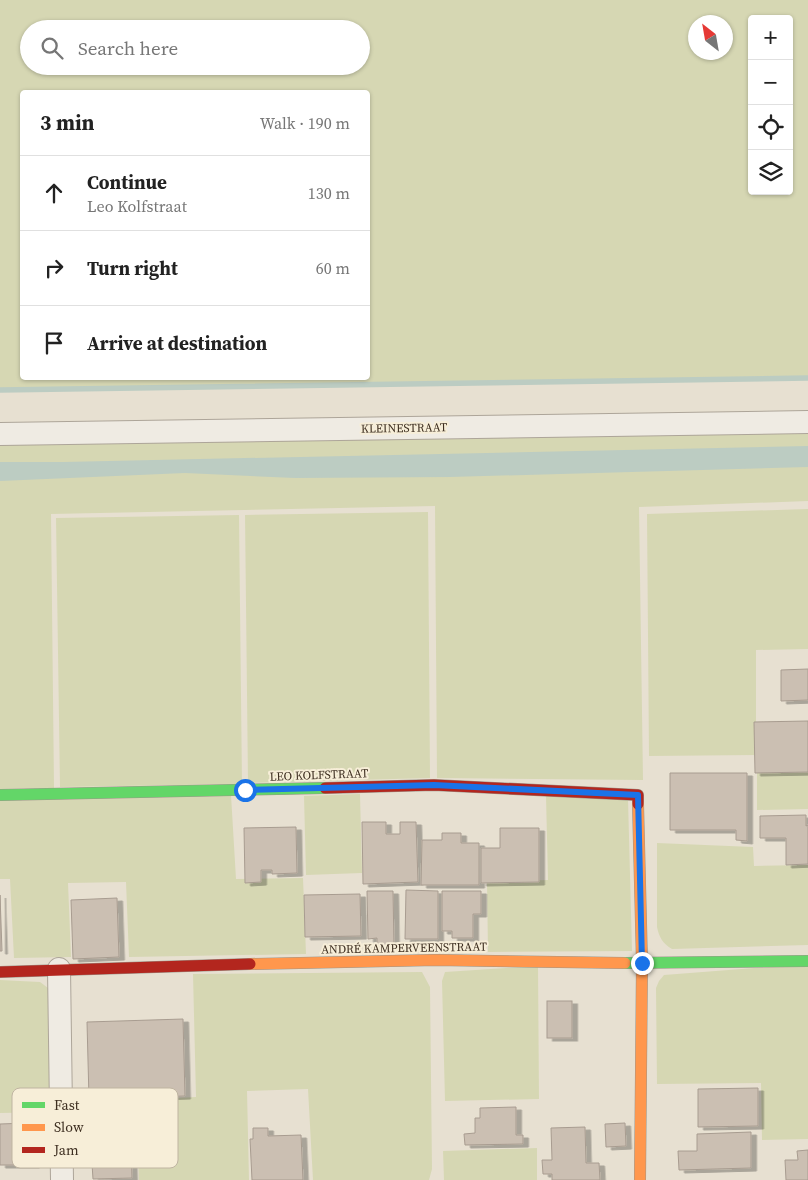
<!DOCTYPE html>
<html lang="en">
<head>
<meta charset="utf-8">
<style>
  :root { --surface:#fff; --page:#f6f6f6; --text:#222; --muted:#767676; --line:#e0e0e0 }
  body { margin:0; font-family:"Source Serif 4",serif; background:var(--page); color:var(--text) }
  .controls { position:absolute; right:15px; top:15px; display:grid; overflow:hidden; border-radius:5px; box-shadow:0 1px 4px #0004 }
  .controls button { width:45px; height:45px; display:grid; place-items:center; padding:0; border:0; border-bottom:1px solid var(--line); background:var(--surface); color:var(--text); font:25px sans-serif }
  .compass { position:absolute; left:688px; top:15px; width:45px; height:45px; border-radius:50%; background:var(--surface); box-shadow:0 1px 4px #0004; rotate:329deg }
  .stop { position:absolute; width:15px; height:15px; margin:-11px; border:4px solid #1a73e8; border-radius:50%; background:#fff }
  .stop.end { background:#1a73e8; border-color:#fff; box-shadow:0 1px 5px #0008 }
  .list { margin:0; padding:0; list-style:none }
  h2 { display:flex; justify-content:space-between; align-items:center; height:65px; margin:0; padding:0 20px; font-size:21px }
  h2 small { font-size:16px; font-weight:400; color:var(--muted) }
  .list li { display:grid; grid-template-columns:32px 1fr auto; gap:15px; align-items:center; box-sizing:border-box; height:75px; padding:0 20px; border-top:1px solid var(--line) }
  .list b { display:block; font-size:19px; white-space:nowrap }
  .list p { margin:0; font-size:16px; white-space:nowrap; color:var(--muted) }
  .list em { font-size:16px; font-style:normal; color:var(--muted) }
  .icon { flex:none; width:28px; height:28px; fill:none; stroke:currentColor; stroke-width:2; stroke-linecap:round; stroke-linejoin:round }
  .map { position:relative; flex:none; width:808px; height:1180px; overflow:hidden }
  .search { position:absolute; background:var(--surface); box-shadow:0 1px 4px #0004; left:20px; top:20px; width:350px; height:55px; display:flex; align-items:center; gap:12px; box-sizing:border-box; padding:0 18px; border-radius:28px; color:var(--muted); font-size:19px }
  .panel { position:absolute; background:var(--surface); box-shadow:0 1px 4px #0004; left:20px; top:90px; width:350px; height:290px; border-radius:5px }
  .map>svg:first-child { display:block }
</style>
</head>
<body>
<div class="map">
<svg width="808" height="1180" viewBox="0 0 808 1180">
  <defs>
    <filter id="shadow"><feDropShadow dx="5.5" dy="3" stdDeviation="0" flood-color="#0004"/></filter>
  </defs>
  <rect width="100%" height="100%" fill="#e7e0d1"/>
  <g fill="#d6d7b3" fill-rule="evenodd">
    <path d="M0,0h808v378l-808,12zM752,19h37v172h-37zM696,22h30v30h-30zM29,29h332v37h-332zM368,92v286h-346v-286z"/>
    <polygon points="808,427 808,501 639,507 643,780 437,778 435,506 51,514 54,788 0,789 0,436"/>
    <polygon points="808,509 808,649 756,650 756,755 649,756 647,514"/>
    <polygon points="428,512 430,778 248,783 245,515"/>
    <polygon points="239,515 242,784 60,787 56,518"/>
    <polygon points="808,759 808,809 757,810 757,760"/>
    <polygon points="360,794 362,873 306,875 304,796"/>
    <polygon points="231,795 236,879 303,878 306,954 129,957 126,882 68,883 71,957 14,958 10,879 0,879 0,799"/>
    <polygon points="546,796 628,799 632,951 488,952 487,882 548,880"/>
    <path d="M657,843l96,4 1,19 54,-1v80l-136,4c-9,-5 -13,-12 -15,-22z"/>
    <polygon points="808,964 808,1139 762,1140 761,1083 657,1084 656,988 659,981 664,975"/>
    <polygon points="538,966 539,1099 445,1101 442,981 445,972"/>
    <polygon points="422,972 430,987 432,1169 429,1180 313,1180 308,1089 247,1091 249,1180 139,1180 136,1100 196,1097 193,974"/>
    <polygon points="0,980 40,982 48,988 54,1112 0,1113"/>
    <polygon points="537,1148 537,1180 444,1180 443,1151"/>
  </g>
  <polygon fill="#bcccc2" points="808,446 808,467 450,477 295,478 185,473 0,481 0,462 63,462"/>
  <g fill="none" stroke-linecap="round" stroke-linejoin="round">
    <polyline stroke="#bcccc2" stroke-width="5.5" points="0,390 808,378"/>
  </g>
  <g fill="#cbbfb2" stroke="#a89c90" filter="url(#shadow)">
    <polygon points="808,669 808,700 781,701 781,670"/>
    <polygon points="808,721 808,772 755,773 754,722"/>
    <polygon points="670,773 747,773 747,841 736,840 736,830 670,830"/>
    <polygon points="806,815 806,826 808,825 808,864 786,865 786,838 760,838 760,816"/>
    <polygon points="362,822 386,822 386,834 400,834 400,822 416,822 418,882 363,884"/>
    <polygon points="296,827 297,873 272,874 272,870 261,870 261,882 245,883 244,828"/>
    <polygon points="500,828 539,828 539,882 481,883 481,848 500,848"/>
    <polygon points="442,833 461,833 461,843 479,843 479,885 421,885 422,840 442,840"/>
    <polygon points="406,890 438,891 438,939 405,939"/>
    <polygon points="367,891 393,891 394,947 377,947 377,938 368,939"/>
    <polygon points="442,891 481,891 481,914 473,914 473,938 452,938 452,931 442,931"/>
    <polygon points="360,894 361,936 305,937 304,895"/>
    <polygon points="0,895 2,951 0,951"/>
    <polygon points="117,898 119,957 73,959 71,900"/>
    <rect x="547" y="1001" width="25" height="37"/>
    <polygon points="183,1019 185,1096 89,1099 87,1022"/>
    <polygon points="758,1088 758,1126 698,1127 698,1089"/>
    <polygon points="516,1107 516,1135 523,1135 523,1144 465,1145 464,1134 475,1133 475,1118 480,1118 480,1108"/>
    <polygon points="130,1112 132,1178 93,1179 92,1164 83,1164 82,1140 90,1140 89,1114"/>
    <polygon points="27,1123 27,1141 22,1141 22,1148 34,1148 34,1165 0,1165 0,1124"/>
    <polygon points="625,1123 626,1146 606,1147 605,1124"/>
    <polygon points="585,1127 586,1163 599,1163 600,1180 552,1180 552,1174 543,1174 542,1160 552,1160 551,1128"/>
    <polygon points="253,1128 268,1128 268,1136 301,1135 303,1180 252,1180 250,1139 253,1139"/>
    <polygon points="751,1132 751,1168 679,1170 678,1151 697,1151 697,1134"/>
    <polygon points="808,1150 808,1180 786,1180 785,1160 798,1160 797,1151"/>
  </g>
  <g fill="none" stroke-linecap="round" stroke-linejoin="round">
    <defs>
      <g id="street">
        <polyline points="0,434 808,422"/>
        <polyline points="59,969 62,1180"/>
      </g>
      <g id="fast">
        <polyline points="0,795 325,788"/>
        <polyline points="625,963 808,961"/>
      </g>
      <g id="slow">
        <polyline points="638,804 642,963 640,1180"/>
        <polyline points="250,964 436,960 625,963"/>
      </g>
      <g id="jam">
        <polyline points="325,788 434,785 638,795 638,804"/>
        <polyline points="0,972 250,964"/>
      </g>
    </defs>
    <use href="#street" stroke="#ada599" stroke-width="24"/>
    <use href="#fast" stroke="#9c958a" stroke-width="12"/>
    <use href="#slow" stroke="#9c958a" stroke-width="12"/>
    <use href="#jam" stroke="#9c958a" stroke-width="12"/>
    <use href="#street" stroke="#efebe3" stroke-width="22"/>
    <use href="#fast" stroke="#63d668" stroke-width="11"/>
    <use href="#slow" stroke="#ff974d" stroke-width="11"/>
    <use href="#jam" stroke="#b3261e" stroke-width="11"/>
  </g>
  <g fill="none" stroke-linecap="round" stroke-linejoin="round">
    <polyline stroke="#1a73e8" stroke-width="6" points="245,790 434,785 638,795 642,963"/>
  </g>
  <g text-anchor="middle" dominant-baseline="central" stroke-width="4" stroke-linejoin="round" paint-order="stroke">
    <g font-size="12" fill="#3d2e20" stroke="#f7eed8">
      <text transform="translate(404 428) rotate(-1)">KLEINESTRAAT</text>
      <text transform="translate(319 775) rotate(-2)">LEO KOLFSTRAAT</text>
      <text transform="translate(404 948) rotate(-1)">ANDRÉ KAMPERVEENSTRAAT</text>
    </g>
  </g>
  <rect x="12" y="1088" width="166" height="80" rx="8" fill="#f7eed8" stroke="#bfb4a1" stroke-width="1"/>
  <rect x="22" y="1102" width="23" height="6" fill="#63d668"/>
  <rect x="22" y="1124" width="23" height="7" fill="#ff974d"/>
  <rect x="22" y="1147" width="23" height="6" fill="#b3261e"/>
  <g font-size="14" fill="#3d2e20">
    <text x="54" y="1110">Fast</text>
    <text x="54" y="1132">Slow</text>
    <text x="54" y="1155">Jam</text>
  </g>
</svg>
<div class="controls">
<button>+</button>
<button>−</button>
<button><svg class="icon" aria-label="locate" viewBox="0 0 24 24"><circle cx="12" cy="12" r="6"/><path d="M12 2v4M12 18v4M2 12h4M18 12h4"/></svg></button>
<button><svg class="icon" aria-label="layers" viewBox="0 0 24 24"><path d="M12 4l9 5-9 5-9-5zM3 14l9 5 9-5"/></svg></button>
</div>
<svg class="compass" viewBox="-18 -18 36 36"><path d="M0-13l5 13h-10z" fill="#e53935"/><path d="M0 13l5-13h-10z" fill="#767676"/></svg>
<div class="stop" style="left:245px;top:790px"></div>
<div class="stop end" style="left:642px;top:963px"></div>
<div class="search"><svg class="icon" aria-label="search" viewBox="0 0 24 24"><circle cx="10" cy="10" r="6"/><path d="M15 15l6 6"/></svg>Search here</div>
<section class="panel">
<h2>3 min<small>Walk · 190 m</small></h2>
<ul class="list">
<li><svg class="icon" aria-label="ahead" viewBox="0 0 24 24"><path d="M12 20V5M6 11l6-6 6 6"/></svg><div><b>Continue</b><p>Leo Kolfstraat</p></div><em>130 m</em></li>
<li><svg class="icon" aria-label="right" viewBox="0 0 24 24"><path d="M7 20v-9h11M14 6l5 5-5 5"/></svg><div><b>Turn right</b></div><em>60 m</em></li>
<li><svg class="icon" aria-label="arrive" viewBox="0 0 24 24"><path d="M6 21V4h12l-3 4 3 4H6"/></svg><div><b>Arrive at destination</b></div></li>
</ul>
</section>
</div>
</body>
</html>
